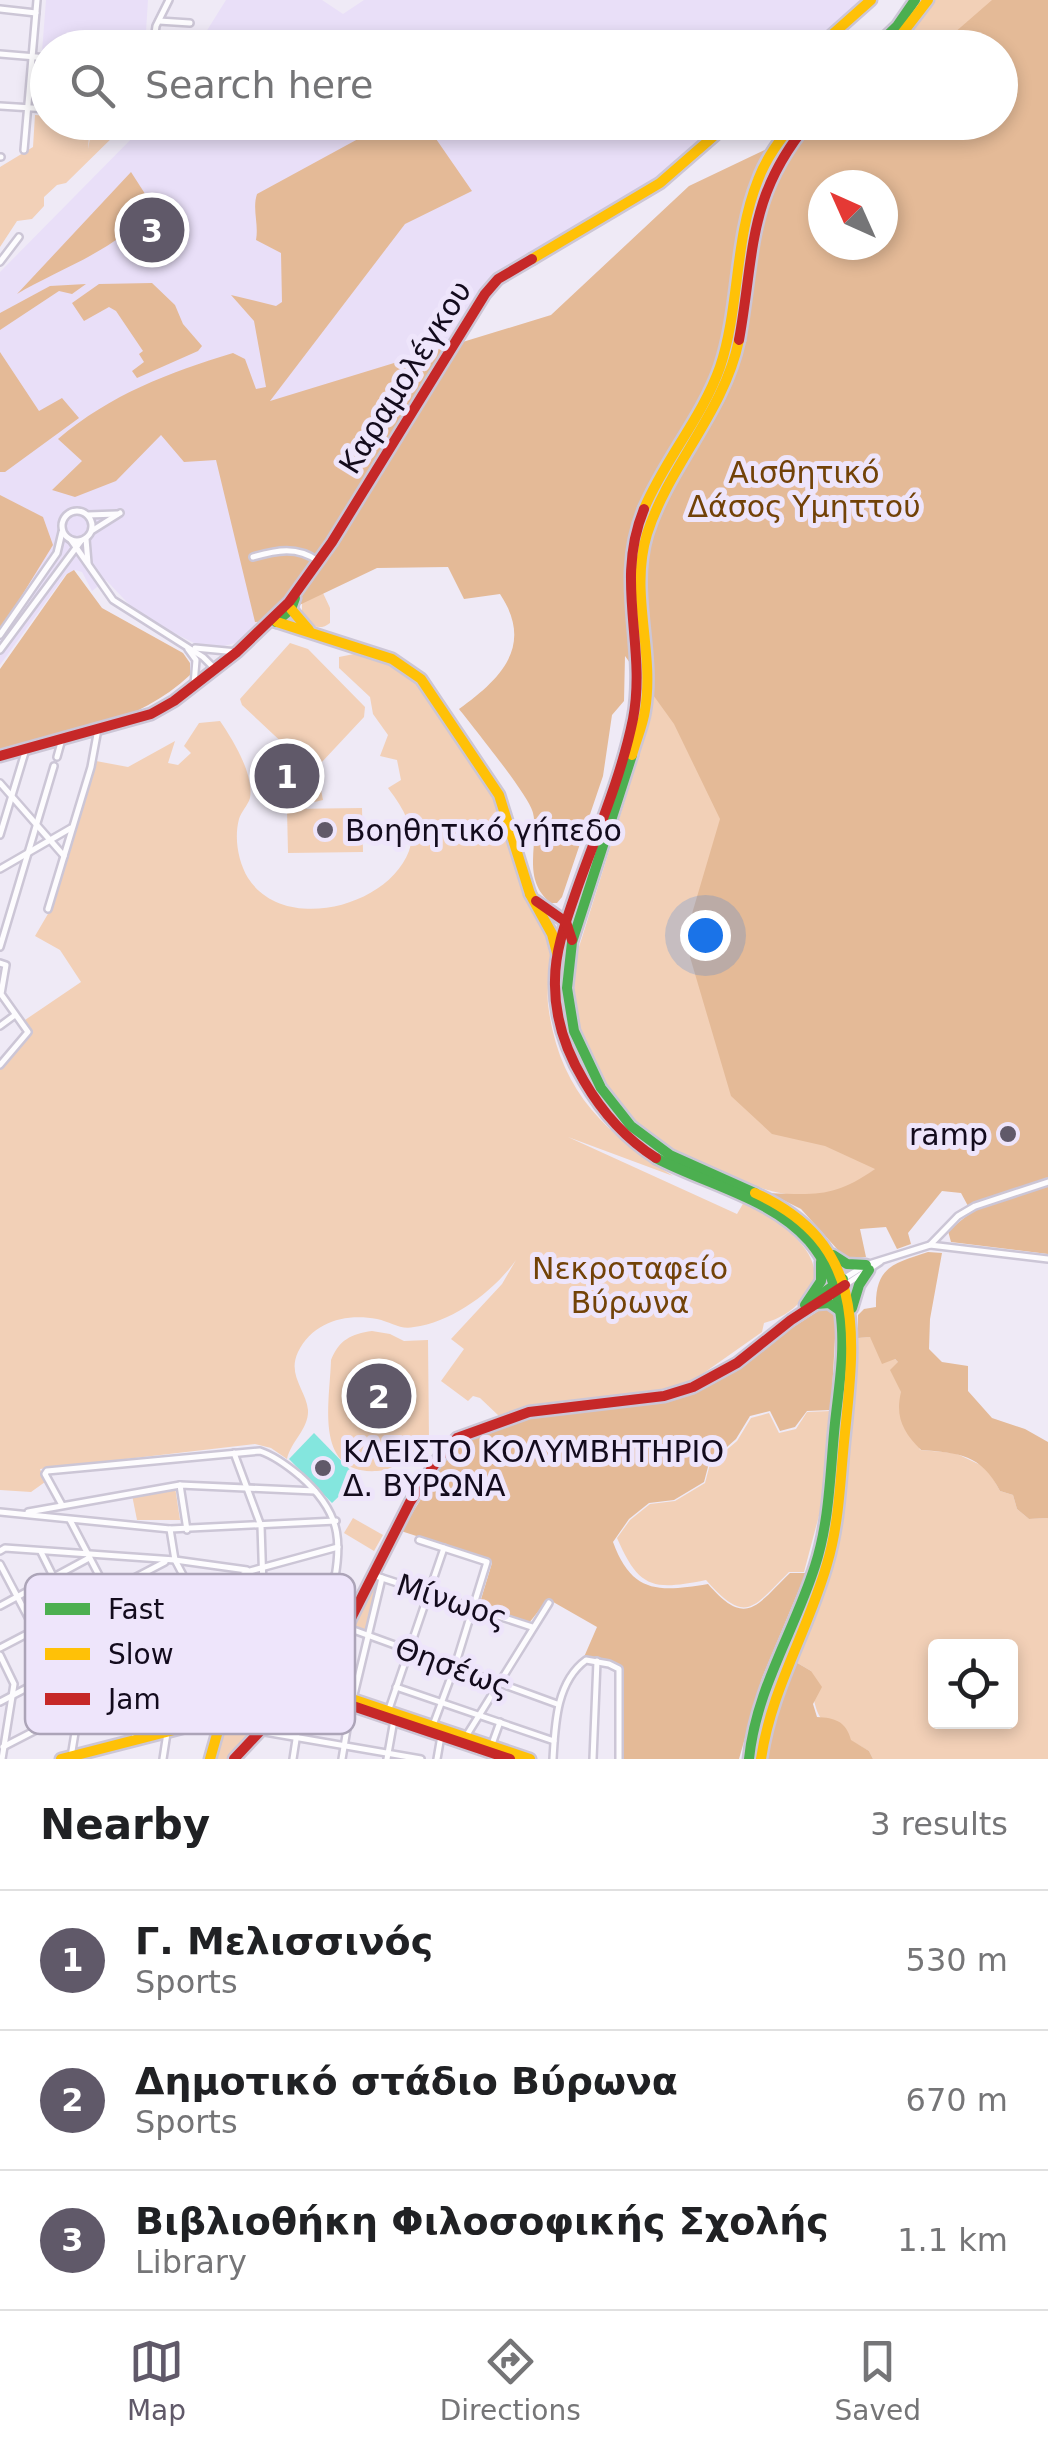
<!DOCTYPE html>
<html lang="en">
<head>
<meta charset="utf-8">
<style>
  :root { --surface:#fff; --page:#f6f6f6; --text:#202124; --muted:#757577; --line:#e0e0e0; --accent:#605969 }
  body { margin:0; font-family:"DejaVu Sans",sans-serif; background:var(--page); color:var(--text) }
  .controls { position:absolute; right:30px; bottom:30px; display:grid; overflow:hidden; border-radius:10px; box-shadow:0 5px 15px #0003 }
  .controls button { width:90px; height:90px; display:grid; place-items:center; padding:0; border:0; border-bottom:2px solid var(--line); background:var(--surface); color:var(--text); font:50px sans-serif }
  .compass { position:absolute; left:808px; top:170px; width:90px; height:90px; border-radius:50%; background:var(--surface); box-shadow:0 5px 15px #0003; rotate:315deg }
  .you { position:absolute; left:705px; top:935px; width:35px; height:35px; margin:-25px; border:8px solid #fff; border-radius:50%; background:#1a73e8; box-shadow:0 0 0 15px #1a73e833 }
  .badge { display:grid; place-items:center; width:65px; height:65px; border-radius:50%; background:var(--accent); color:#fff; font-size:32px; font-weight:700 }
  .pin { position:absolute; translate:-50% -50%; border:5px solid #fff; box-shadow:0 2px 10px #0006 }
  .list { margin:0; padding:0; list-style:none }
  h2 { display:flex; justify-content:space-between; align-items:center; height:130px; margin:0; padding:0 40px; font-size:42px }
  h2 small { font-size:32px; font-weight:400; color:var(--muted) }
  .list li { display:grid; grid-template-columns:65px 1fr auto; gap:30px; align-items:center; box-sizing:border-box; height:140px; padding:0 40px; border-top:2px solid var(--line) }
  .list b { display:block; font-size:38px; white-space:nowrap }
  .list p { margin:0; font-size:32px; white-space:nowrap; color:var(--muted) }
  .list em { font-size:32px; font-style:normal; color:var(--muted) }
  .icon { flex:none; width:55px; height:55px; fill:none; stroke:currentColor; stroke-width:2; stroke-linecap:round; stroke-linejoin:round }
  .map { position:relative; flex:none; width:1048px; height:1759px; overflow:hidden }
  .search { position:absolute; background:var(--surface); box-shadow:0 5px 15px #0003; left:30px; right:30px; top:30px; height:110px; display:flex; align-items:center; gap:25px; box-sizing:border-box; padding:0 35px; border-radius:55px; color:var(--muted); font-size:38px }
  .sheet { height:550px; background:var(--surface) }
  nav { display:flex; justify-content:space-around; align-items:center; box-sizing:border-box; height:140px; border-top:2px solid var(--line); background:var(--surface); font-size:28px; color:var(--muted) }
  nav a { display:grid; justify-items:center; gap:5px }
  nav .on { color:var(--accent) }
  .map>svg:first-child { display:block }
</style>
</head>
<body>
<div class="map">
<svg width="1048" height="1759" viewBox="0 0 1048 1759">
  <rect width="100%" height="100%" fill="#efeaf6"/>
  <g fill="#e9dff8">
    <polygon points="46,0 148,0 145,47 48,48 47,52 42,52"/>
    <polygon points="226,0 322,0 343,14 364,0 864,0 810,47 196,48"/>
    <polygon points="147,123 725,123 640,195 495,278 433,367 281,607 235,643 217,648 202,647 140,616 106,580 92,591 82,572 75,570 66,574 0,665 0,272"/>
  </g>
  <g fill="#f2d0b7" fill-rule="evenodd">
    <path d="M930,0h118l-165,1164c-14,9 -30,23 -46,28 -39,11 -76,-3 -111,-17 -26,-11 -52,-21 -75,-37 -50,-35 -76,-101 -82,-159l71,-227 10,-71 132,-518 33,-40 185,-1v-74l-102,-1zM823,185h60v60h-60z"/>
    <polygon points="35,115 47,116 48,122 90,123 88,149 93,123 132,123 123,127 66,183 57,185 44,197 44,206 32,219 17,221 0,247 0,167 33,147"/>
    <path d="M323,593l7,15v15c-11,9 -22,2 -28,-9v-12z"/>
    <polygon points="290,643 308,649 365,707 364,717 321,763 316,758 305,764 242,705 240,699"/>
    <path d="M359,653c18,5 35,10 49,22 24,21 79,102 91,132 12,28 16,60 25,89 6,16 22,30 25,47 4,19 -3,41 -1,61 10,85 56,129 125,172l-105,-39 169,77 7,-12 7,5h9c27,23 77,55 43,92 -12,13 -24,20 -39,24l-2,9 -71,50 -27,7 -129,17 -36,10 -19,-18 -7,-2 -5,5 -27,-20 23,-32 -13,-10 51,-55 14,-24c-22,31 -63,62 -102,67 -14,3 -23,-5 -37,-8 -30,-6 -64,2 -79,33 -11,23 8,38 10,58 1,19 -17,31 -21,49l-16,-11 -16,-4 -215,25 5,13 -14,10 -31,-2v-421l28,-30 3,-8 -6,-11 56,-38 -21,-32 -25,-14 17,-29 44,-146 32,6 47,-26 -7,22 10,2 13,-12 -7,-7 15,-23 21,-2c13,19 34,53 30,77 -2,7 -9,14 -11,21 -5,19 -1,42 9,59 36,56 140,29 161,-27 8,-22 -8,-46 -21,-63l13,-8 -4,-20 -17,-4 8,-21 -15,-21 -3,-17 -31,-29v-11z"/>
    <polygon points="317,770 323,800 306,804 300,774"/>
    <polygon points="362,808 363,852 288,853 287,809"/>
    <path d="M372,1331l18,3 14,7 24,-1 1,101 -15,1 -1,15c-13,3 -21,14 -36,14 -64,4 -47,-69 -46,-111 8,-20 20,-26 41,-29z"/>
    <path d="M870,1337l28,25 3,30 19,58 35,3 32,15 13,23 13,4 4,14 12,10 19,-1v241h-175l-4,-8c-47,-28 -55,-24 -58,-80l-17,-10 42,-110 7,-38 15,-175zM936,1646h74v76h-74z"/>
    <path d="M831,1411l-10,97 -17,64h-15c-37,37 -43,53 -83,8 -54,11 -67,8 -89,-42l13,-18 20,-16 25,-3 30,-18 5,-19 27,-23 14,-23 18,-5 10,20 17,-4 11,-17z"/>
    <polygon points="175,1487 180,1520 137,1520 132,1495"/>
    <polygon points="353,1518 383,1535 374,1551 344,1533"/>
    <polygon points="374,1580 378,1582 366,1631 353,1627"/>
    <path d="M254,1715l1,12 -27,32h-12c14,-33 -8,-32 38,-44z"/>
  </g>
  <g fill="#e4ba97" fill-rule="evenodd">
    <path d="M992,0h56v1254l-97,-12 -3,-11 26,-21 33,-12 -13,-2 -26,10 -7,-13 -19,-2 -34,42 3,11 -14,5 -11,-22 -26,2 6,28 -20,2 -45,-50 -32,-16c48,2 66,4 106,-24l-50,-23 -53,-12 -41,-38 -41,-139 1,-40 29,-98 -46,-95 -49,-68 -1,45 -12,14 -9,61 -41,121 -5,6h-6c-31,-24 -11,-61 -18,-90 -3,-16 -60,-86 -74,-104 43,-31 75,-64 41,-115l-36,5 -16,-32 -71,1 -86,41 -1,11 -35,2 -39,-162 -32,2 -23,-27 -45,46 -41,16 -23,-7 30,-29 -24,-22c53,-45 110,-66 175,-86l12,6 11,30 10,-2 -12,-66 -23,-26 45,11 6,-4 -1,-49 -25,-13c3,-16 -4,-31 1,-46l101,-55 10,-16h57l47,68 -67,33 -135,177 281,-86 138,-129 132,-63 179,-1v-74l-62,-1zM823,185h60v60h-60z"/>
    <path d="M131,172l18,28 1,6c-26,42 -92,63 -133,88z"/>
    <polygon points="152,283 175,305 183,324 202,346 198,351 137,378 132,371 144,362 139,354 143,351 116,311 109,307 84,321 72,303 99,284"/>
    <polygon points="86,284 72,294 59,291 0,330 0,313 50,286"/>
    <polygon points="0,352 39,411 62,398 79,418 5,472 0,472"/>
    <polygon points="0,495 43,517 53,545 0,631"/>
    <path d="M74,570l28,38 81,45 7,10v12c-52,49 -123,60 -190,78v-84l67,-95z"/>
    <path d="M928,1252l14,1 -12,66 -1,30 13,13 26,4v25l24,27 33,11 23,13v76l-19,1 -12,-10 -4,-14 -13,-4c-19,-37 -41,-38 -79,-41 -18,-18 -26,-33 -20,-58l-11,-22 8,-8 -3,-3 -13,5 -12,-27 -12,1v-23l6,-6 12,-2c-1,-41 19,-44 52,-55z"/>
    <path d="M826,1306l8,5 2,9 -5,90 -24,1 -12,16 -15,4 -10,-20 -20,5 -14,23 -27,24 -5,19 -30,18 -25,3 -20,16 -16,23c19,52 46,50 95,42 38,44 48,22 82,-11h16l-44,105 -23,81h-118v-87l-12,-10 -25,-5 13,-30 -49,-28 -19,24 -50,-17 13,-43 -2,-3 -89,-29 40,-64 19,-24 69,-25 59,-11 78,-9 34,-11z"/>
    <path d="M794,1661l17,10 11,16 -9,17 4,13c18,1 29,4 34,23l18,11 4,8h-107l14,-61z"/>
  </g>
  <polygon fill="#84e6de" points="314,1433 358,1478 332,1503 289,1459"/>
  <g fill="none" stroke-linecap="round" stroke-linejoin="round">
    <defs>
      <g id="street">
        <polyline points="0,9 36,13"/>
        <polyline points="159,21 190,23"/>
        <polyline points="153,48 156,26 169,0"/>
        <polyline points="0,54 48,58"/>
        <polyline points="0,106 48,109"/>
        <polyline points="24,150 37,0"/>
        <polyline points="0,157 1,157"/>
        <polyline points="0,262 19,237"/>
        <circle cx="77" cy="526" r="15"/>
        <polyline points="88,515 117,514"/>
        <polyline points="93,530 120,513"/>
        <polyline points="86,539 88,563"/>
        <polyline points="71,540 113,600 203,657 215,669"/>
        <path d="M253,557c24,-7 44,-11 65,4"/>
        <polyline points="0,635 57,553 62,532"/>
        <polyline points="195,648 237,652"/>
        <polyline points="188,649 196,660 194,685"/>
        <polyline points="0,650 81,541"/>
        <polyline points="57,757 62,739"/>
        <polyline points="0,783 64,856"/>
        <polyline points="0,835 26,749"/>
        <polyline points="0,869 71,828"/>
        <polyline points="48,909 91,767 98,729"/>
        <polyline points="0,947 54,766"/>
        <polyline points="0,963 6,965 1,994 28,1032 0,1065"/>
        <polyline points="0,1026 15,1015"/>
        <polyline points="930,1245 1048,1259"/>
        <polyline points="843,1279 866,1265 930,1245 958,1216 975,1206 1048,1182"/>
        <polyline points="845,1285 880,1262"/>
        <polyline points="234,1453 261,1526 267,1707"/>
        <polyline points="180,1485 187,1530"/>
        <path d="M62,1505l-17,-31 2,-3 213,-20c15,5 28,15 40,25 51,45 39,76 29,137l-166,86"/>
        <polyline points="0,1512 170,1529 336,1521"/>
        <polyline points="28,1512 180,1485 315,1491"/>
        <polyline points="70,1520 180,1730"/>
        <polyline points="170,1529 175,1560 255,1711 259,1731 421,1759"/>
        <polyline points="419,1540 487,1562 455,1666 432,1728"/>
        <polyline points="0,1551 5,1548 175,1560 247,1570"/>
        <polyline points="41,1552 71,1612"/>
        <polyline points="0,1564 57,1672"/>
        <polyline points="373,1575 532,1627"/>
        <polyline points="0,1606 89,1558"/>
        <polyline points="348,1628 557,1704"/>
        <polyline points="0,1648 165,1562"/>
        <polyline points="0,1655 14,1684 2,1759"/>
        <polyline points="396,1687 554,1741"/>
        <polyline points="113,1690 137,1740"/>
        <polyline points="353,1699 382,1578"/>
        <polyline points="0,1702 250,1571 338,1547"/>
        <polyline points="388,1712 444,1548"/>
        <polyline points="465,1738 549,1603"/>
        <polyline points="3,1747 335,1576"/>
        <polyline points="491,1747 500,1722"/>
        <polyline points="71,1757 97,1599"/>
        <polyline points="163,1759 167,1733"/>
        <polyline points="293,1759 302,1701"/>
        <polyline points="342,1759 351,1705"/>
        <polyline points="387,1759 394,1720"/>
        <polyline points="437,1759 441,1736"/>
        <path d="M553,1759c2,-34 3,-77 33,-99l23,4 10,5v90"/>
        <polyline points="593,1759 597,1661"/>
      </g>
      <g id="fast">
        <polyline points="874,48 897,26 915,0"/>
        <polyline points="276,622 291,609 295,598"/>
        <polyline points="632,755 572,942 567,988 574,1031 601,1088 631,1126 670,1155 755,1193"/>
        <path d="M656,1158c49,26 116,40 153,83 16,19 27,44 31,69 6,37 -1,76 -5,113 -5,48 -5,97 -20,143 -21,66 -59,123 -66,193"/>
        <polyline points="833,1255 847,1264 866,1265"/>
        <polyline points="807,1304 843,1279"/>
        <polyline points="816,1304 829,1303 839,1310"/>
        <polyline points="805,1305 821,1281 821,1262"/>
        <polyline points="852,1308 859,1285 869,1270"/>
      </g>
      <g id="slow">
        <polyline points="817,48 871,0"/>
        <polyline points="891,48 928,0"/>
        <polyline points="532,259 660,183 730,122"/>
        <path d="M644,509c21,-50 58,-91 76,-142 20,-60 14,-127 38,-187 8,-22 22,-40 36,-58"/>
        <polyline points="291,609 309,630"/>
        <polyline points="277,622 392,659 421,679 499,795 530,894"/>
        <path d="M632,755c4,-15 11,-30 13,-45 10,-59 -16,-117 2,-176 22,-69 77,-122 92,-194"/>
        <polyline points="530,894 552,934 557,953"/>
        <path d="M755,1193c114,52 100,143 89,249 -4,41 -5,82 -17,122 -19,67 -56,125 -66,195"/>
        <polyline points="61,1759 322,1692 343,1696 530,1759"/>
        <polyline points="210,1759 221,1720"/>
      </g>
      <g id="jam">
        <path d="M739,340c16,-89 8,-144 70,-218"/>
        <path d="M644,509c-30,73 3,137 -11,210 -12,59 -37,116 -57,173 -10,29 -21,58 -21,88 -1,36 11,71 29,101 18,31 42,58 72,77"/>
        <polyline points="0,756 151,714 174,701 237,652 289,602 332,542 485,294 498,279 532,259"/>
        <polyline points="536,901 566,922 572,940"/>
        <polyline points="275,1705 292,1683 336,1648 410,1502 438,1459 457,1438 529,1412 664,1396 693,1387 737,1363 791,1320 845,1285"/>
        <polyline points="277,1713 310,1699 338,1701 510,1759"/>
        <polyline points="234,1759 278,1712"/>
      </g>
    </defs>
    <use href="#street" stroke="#ccc6d6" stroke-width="10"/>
    <use href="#fast" stroke="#ccc6d6" stroke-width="15"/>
    <use href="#slow" stroke="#ccc6d6" stroke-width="15"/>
    <use href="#jam" stroke="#ccc6d6" stroke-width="15"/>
    <use href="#street" stroke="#fdfcfe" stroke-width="5"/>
    <use href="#fast" stroke="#4caf50" stroke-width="10"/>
    <use href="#slow" stroke="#ffc107" stroke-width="10"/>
    <use href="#jam" stroke="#c62828" stroke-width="10"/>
  </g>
  <g fill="#605969" stroke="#eee5fb" stroke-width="4">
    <circle cx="325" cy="830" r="10"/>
    <circle cx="1008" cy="1134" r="10"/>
    <circle cx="323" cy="1468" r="10"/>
  </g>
  <g text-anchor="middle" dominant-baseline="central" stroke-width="10" stroke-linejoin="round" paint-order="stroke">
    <g font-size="30" fill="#130b1d" stroke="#eee5fb">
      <text transform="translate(405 377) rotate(-58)">Καραμολέγκου</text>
      <text transform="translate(452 1601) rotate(18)">Μίνωος</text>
      <text transform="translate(453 1667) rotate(20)">Θησέως</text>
    </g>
    <g font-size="30" fill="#724208" stroke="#eee5fb">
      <text x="804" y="472">Αισθητικό<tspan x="804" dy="34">Δάσος Υμηττού</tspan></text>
      <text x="630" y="1268">Νεκροταφείο<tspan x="630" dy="34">Βύρωνα</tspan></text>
    </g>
    <g font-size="30" fill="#130b1d" stroke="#eee5fb" text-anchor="start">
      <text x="345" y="830">Βοηθητικό γήπεδο</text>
      <text x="988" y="1134" text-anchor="end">ramp</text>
      <text x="343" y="1451">ΚΛΕΙΣΤΟ ΚΟΛΥΜΒΗΤΗΡΙΟ<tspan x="343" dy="34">Δ. ΒΥΡΩΝΑ</tspan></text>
    </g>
  </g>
  <rect x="25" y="1574" width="330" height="160" rx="15" fill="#eee5fb" stroke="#aca4b8" stroke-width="2.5"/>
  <rect x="45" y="1603" width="45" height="12" fill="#4caf50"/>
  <rect x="45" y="1648" width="45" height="12" fill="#ffc107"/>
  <rect x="45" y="1693" width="45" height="12" fill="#c62828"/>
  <g font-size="28" fill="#130b1d">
    <text x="108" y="1619">Fast</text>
    <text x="108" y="1664">Slow</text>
    <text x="108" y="1709">Jam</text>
  </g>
</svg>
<div class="controls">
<button><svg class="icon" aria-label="locate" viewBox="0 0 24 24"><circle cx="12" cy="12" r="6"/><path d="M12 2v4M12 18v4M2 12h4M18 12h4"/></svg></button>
</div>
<svg class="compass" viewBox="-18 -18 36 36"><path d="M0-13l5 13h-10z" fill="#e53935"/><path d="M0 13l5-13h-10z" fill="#757577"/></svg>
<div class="you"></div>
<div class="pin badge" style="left:287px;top:776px">1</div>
<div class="pin badge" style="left:379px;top:1396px">2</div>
<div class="pin badge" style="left:152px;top:230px">3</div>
<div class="search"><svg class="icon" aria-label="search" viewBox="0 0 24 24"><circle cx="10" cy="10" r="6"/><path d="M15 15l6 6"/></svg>Search here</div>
</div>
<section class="sheet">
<h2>Nearby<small>3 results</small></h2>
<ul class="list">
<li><span class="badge">1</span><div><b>Γ. Μελισσινός</b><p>Sports</p></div><em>530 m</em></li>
<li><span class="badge">2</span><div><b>Δημοτικό στάδιο Βύρωνα</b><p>Sports</p></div><em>670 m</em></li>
<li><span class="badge">3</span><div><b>Βιβλιοθήκη Φιλοσοφικής Σχολής</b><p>Library</p></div><em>1.1 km</em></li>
</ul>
</section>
<nav>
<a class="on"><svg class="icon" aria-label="map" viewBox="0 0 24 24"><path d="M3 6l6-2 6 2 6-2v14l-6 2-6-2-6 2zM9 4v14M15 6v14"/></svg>Map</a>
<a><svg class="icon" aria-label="directions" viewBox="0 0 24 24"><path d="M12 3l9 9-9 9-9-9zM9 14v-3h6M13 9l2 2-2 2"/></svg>Directions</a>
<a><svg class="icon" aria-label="saved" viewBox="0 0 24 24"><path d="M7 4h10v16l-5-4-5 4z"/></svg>Saved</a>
</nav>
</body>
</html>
